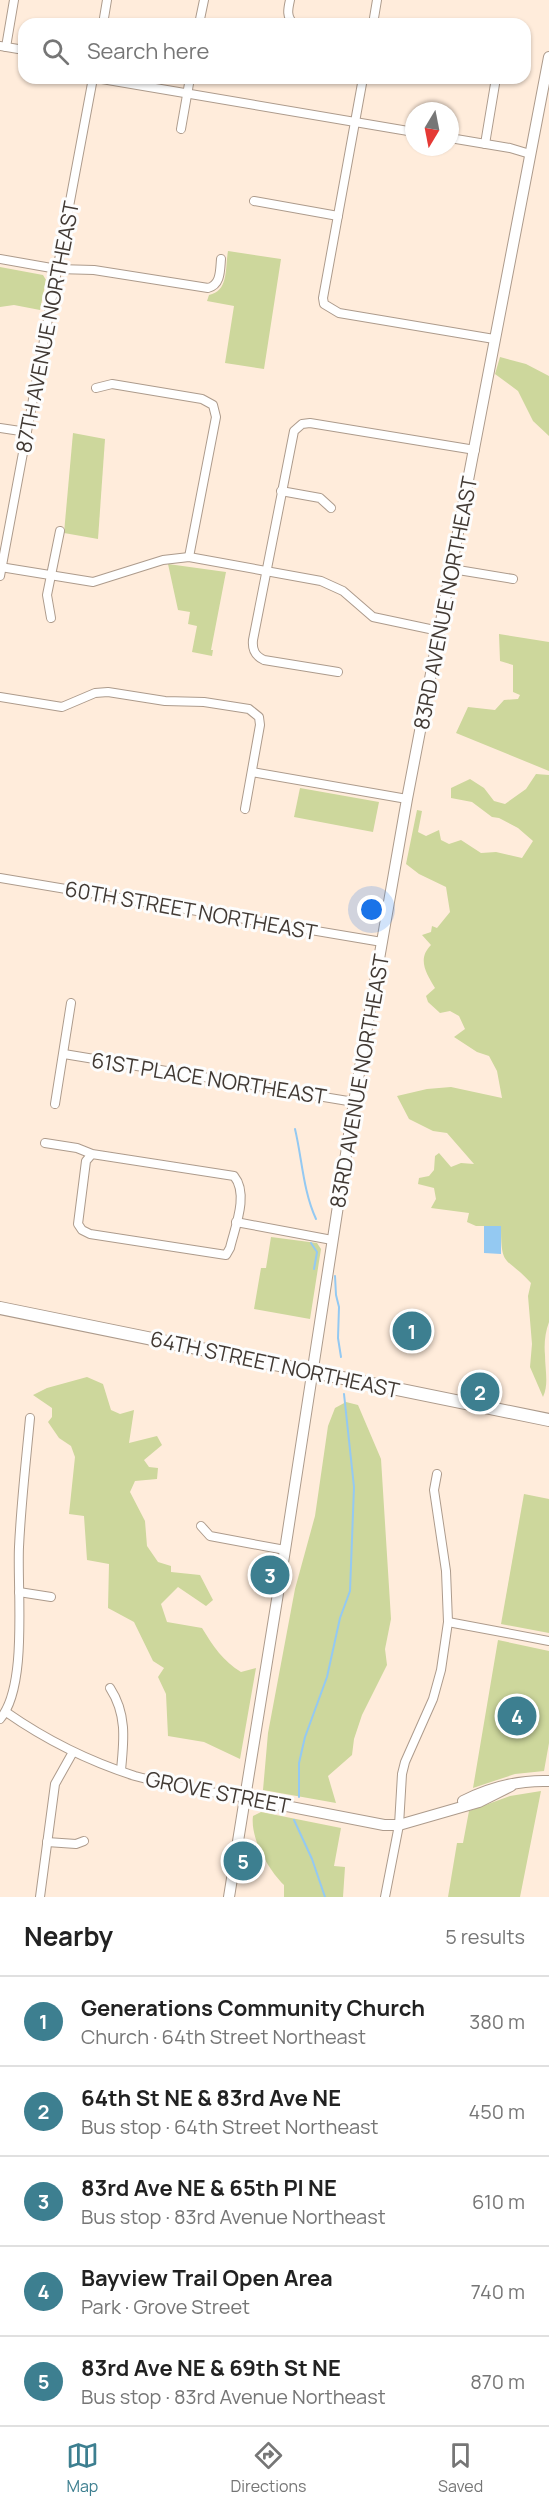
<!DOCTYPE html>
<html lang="en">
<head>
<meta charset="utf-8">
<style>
  :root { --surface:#fff; --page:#f6f6f6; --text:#222; --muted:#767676; --line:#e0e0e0; --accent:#3d7f90 }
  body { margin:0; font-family:Manrope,sans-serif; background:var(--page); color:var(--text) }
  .compass { position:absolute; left:405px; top:102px; width:54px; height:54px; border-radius:50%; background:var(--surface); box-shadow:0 2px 4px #0004; rotate:190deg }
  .you { position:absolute; left:372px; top:910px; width:21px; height:21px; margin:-15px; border:4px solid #fff; border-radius:50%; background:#1a73e8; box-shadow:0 0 0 9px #1a73e833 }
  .badge { display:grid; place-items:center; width:39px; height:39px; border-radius:50%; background:var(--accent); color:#fff; font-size:20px; font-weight:700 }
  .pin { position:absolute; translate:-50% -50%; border:3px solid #fff; box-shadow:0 2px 6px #0006 }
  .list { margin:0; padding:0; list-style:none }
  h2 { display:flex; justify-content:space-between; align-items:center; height:78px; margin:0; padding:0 24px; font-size:26px }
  h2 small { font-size:20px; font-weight:400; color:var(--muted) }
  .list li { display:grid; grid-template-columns:39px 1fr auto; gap:18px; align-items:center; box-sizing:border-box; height:90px; padding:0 24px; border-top:2px solid var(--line) }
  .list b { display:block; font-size:22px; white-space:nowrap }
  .list p { margin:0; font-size:20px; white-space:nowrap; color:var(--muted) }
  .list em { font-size:20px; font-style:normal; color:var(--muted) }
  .icon { flex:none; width:33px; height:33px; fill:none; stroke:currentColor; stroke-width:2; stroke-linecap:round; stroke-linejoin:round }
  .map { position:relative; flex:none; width:549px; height:1897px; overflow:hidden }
  .search { position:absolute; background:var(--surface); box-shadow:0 2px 4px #0004; left:18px; right:18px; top:18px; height:66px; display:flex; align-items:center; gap:15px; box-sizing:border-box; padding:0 21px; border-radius:18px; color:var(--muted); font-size:22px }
  .sheet { height:528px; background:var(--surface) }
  nav { display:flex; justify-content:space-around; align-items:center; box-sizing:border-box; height:84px; border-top:2px solid var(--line); background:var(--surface); font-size:16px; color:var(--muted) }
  nav a { display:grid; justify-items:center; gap:3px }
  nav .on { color:var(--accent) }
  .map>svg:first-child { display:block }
</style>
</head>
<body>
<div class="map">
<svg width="549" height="1897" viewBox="0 0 549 1897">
  <rect width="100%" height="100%" fill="#ffecdb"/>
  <g fill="#cdd79c">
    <path d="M228,251l53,8 -17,110 -39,-6 9,-57 -27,-5 2,-6c20,-4 16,-27 19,-44z"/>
    <polygon points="0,267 43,275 46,280 40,310 14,305 0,307"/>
    <polygon points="500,357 526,364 549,376 549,436 533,421 518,391 495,374"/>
    <polygon points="73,433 105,439 98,539 64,533"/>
    <polygon points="168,564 226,572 211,650 213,650 212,656 192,652 197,626 188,624 190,612 178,610"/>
    <polygon points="499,634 549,642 549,771 456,733 468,707 495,710 504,700 518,699 520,695 513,692 513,665 500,661"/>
    <path d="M536,774l13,1v547c-4,11 -5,22 -4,33 0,15 4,29 -2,42l-13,-30 2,-23 -4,-48 3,-13c-25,-28 -30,-13 -30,-57h-25l-9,-4 2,-9 -38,-5 5,-9 -2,-11 -16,-4 1,-6 10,-2 5,-6 1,-14 4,-3 12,14 10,-4 13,1 -27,-31 -14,-2 -24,-12 -12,-23 30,-7 24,-2 51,11 -5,-27 -8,-15 -12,-4 -23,-15 11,-8 -6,-13 -9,-5 -10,2 -12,-11 -2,-6 9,-8c-9,-15 -18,-29 -4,-43l-9,-10 9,-3 1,-6 5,2 13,-16 -4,-25 -27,-13 -13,-10 11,-54 5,1 -4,21 8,4 13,-6 2,10 8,4 12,-4 20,13 15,-1 26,6 11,-17 -15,-13 -19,-10 -7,-1 -20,-15 -21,-4v-10l19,-9 14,9 10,13 11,3 21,-15z"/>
    <polygon points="300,788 379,802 373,832 294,817"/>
    <polygon points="271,1237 317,1243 321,1249 310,1319 254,1309 261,1268 266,1268"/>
    <path d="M87,1377l16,7 8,26 9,4 14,-4 -5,33 28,-7 5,9 -18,15 5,7 9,1 -1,11 -22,2 -5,11 15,29 2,25 11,16 13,4v6l29,3 13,25 -7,6 -28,-19 -17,17 6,18 35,6c11,18 21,33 39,44l15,-4 -16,91 -36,-17 -36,-6 -2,-42 -8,-17 6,-9 -11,-7 -19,-39 -26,-14 1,-44 -22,-4 -3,-44 -15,-2 6,-57 -4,-11 -12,-8 -11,-16 4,-5v-9l-19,-13 14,-7z"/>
    <polygon points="346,1402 358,1405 381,1459 391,1619 385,1649 387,1665 362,1715 354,1739 352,1755 328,1776 336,1803 263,1790 268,1733 295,1589 315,1516 328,1426 335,1408"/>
    <polygon points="524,1494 549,1499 549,1633 501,1624"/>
    <polygon points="498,1640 549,1651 549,1743 544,1771 515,1774 473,1788"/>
    <polygon points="541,1791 520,1897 448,1897 457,1843 463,1843 469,1811 510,1796"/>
    <path d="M261,1812l80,16 -7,38 11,1 -2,30h-59v-12c-16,-16 -34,-47 -31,-69z"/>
  </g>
  <polygon fill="#94c9f2" points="484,1226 501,1226 501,1254 484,1253"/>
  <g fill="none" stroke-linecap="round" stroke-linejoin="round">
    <g stroke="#94c9f2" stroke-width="2">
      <path d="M295,1129c7,29 8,62 21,90"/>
      <polyline points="311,1243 317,1252 314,1269"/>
      <polyline points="335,1276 336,1295 339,1307 338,1338 341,1357"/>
      <polyline points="299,1797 299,1763 305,1737 327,1677 340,1618 350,1591 354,1487 344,1394"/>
      <polyline points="294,1820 312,1859 325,1897"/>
    </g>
    <defs>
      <g id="minor">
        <path d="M290,0c-2,9 -4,17 4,24"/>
        <polyline points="103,24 107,0"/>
        <polyline points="199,24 204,0"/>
        <polyline points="373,24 377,0"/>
        <polyline points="0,46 24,50"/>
        <polyline points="6,47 14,0"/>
        <polyline points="96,78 414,132"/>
        <polyline points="363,78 323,298 324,304 339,313 494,339"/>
        <polyline points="181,129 190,78"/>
        <polyline points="450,138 510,148 530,154"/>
        <polyline points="485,144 496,78"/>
        <polyline points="254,201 338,216"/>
        <path d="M0,259l57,10 37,1 114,18c13,-3 12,-18 13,-29"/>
        <polyline points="96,388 112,384 202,399 213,405 216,417 189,557"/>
        <polyline points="0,428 27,432"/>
        <polyline points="281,491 320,498 331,508"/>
        <polyline points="0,567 93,582 163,560 189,557 321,581 343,591 373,617 439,631"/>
        <polyline points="452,569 513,579"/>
        <polyline points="0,576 93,78"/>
        <polyline points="51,618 47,595 60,531"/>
        <path d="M338,672l-74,-12c-9,-4 -12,-10 -11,-20l41,-209 8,-7 8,-1 165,27"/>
        <polyline points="0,697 62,707 95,693 108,692 165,701 204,702 249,709 259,717 260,725 245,809"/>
        <polyline points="252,772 407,799"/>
        <polyline points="0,878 382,942"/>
        <polyline points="64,1054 354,1102"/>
        <polyline points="55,1104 71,1003"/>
        <path d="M45,1143l32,5 15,6 142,22c15,18 1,51 -4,72l-4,7 -136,-21 -8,-4 -4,-6 8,-63 6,-7"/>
        <polyline points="236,1222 332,1240"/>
        <polyline points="201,1526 210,1536 285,1550"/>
        <polyline points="19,1592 51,1597"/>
        <polyline points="448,1622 549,1641"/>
        <path d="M110,1688c17,26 14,52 11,82"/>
        <path d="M6,1712c40,28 82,49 129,64 35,10 73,15 110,22"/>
        <path d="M0,1719c28,-32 17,-128 19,-172 2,-43 7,-86 11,-129"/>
        <polyline points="47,1842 76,1844 84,1841"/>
        <polyline points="40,1897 55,1784 73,1752"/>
        <polyline points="385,1897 399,1825 402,1774 405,1762 433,1699 441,1670 448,1622 446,1571 434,1490 437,1474"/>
      </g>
      <g id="tertiary">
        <polyline points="245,1798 384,1825 399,1825 479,1802 511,1786"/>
        <path d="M463,1801c26,-13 57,-21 86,-20"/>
        <polyline points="229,1897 285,1550 354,1102 407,799 549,57"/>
      </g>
      <polyline id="secondary" points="0,1308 549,1420"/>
    </defs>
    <use href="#minor" stroke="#ad9b8c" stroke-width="10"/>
    <use href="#tertiary" stroke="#ad9b8c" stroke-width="12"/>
    <use href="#secondary" stroke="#ad9b8c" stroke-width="14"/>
    <use href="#minor" stroke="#fff" stroke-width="8"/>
    <use href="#tertiary" stroke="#fff" stroke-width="10"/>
    <use href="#secondary" stroke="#fff" stroke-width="12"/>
  </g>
  <g text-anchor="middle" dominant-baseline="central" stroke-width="6" stroke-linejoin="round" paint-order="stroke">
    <g font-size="21" fill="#413933" stroke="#fdfdfd">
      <text transform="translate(47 327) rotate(-79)">87TH AVENUE NORTHEAST</text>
      <text transform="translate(445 603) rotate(-79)">83RD AVENUE NORTHEAST</text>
      <text transform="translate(191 910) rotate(10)">60TH STREET NORTHEAST</text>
      <text transform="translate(209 1078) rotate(9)">61ST PLACE NORTHEAST</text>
      <text transform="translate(359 1081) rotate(-80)">83RD AVENUE NORTHEAST</text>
      <text transform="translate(275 1364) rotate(12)">64TH STREET NORTHEAST</text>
      <text transform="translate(218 1792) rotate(11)">GROVE STREET</text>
    </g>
  </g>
</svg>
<svg class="compass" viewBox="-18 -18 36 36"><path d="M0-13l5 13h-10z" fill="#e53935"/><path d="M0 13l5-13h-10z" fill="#767676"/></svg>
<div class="you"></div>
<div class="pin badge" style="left:412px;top:1331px">1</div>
<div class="pin badge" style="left:480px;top:1392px">2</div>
<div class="pin badge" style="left:270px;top:1575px">3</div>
<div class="pin badge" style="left:517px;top:1716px">4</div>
<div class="pin badge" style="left:243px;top:1861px">5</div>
<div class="search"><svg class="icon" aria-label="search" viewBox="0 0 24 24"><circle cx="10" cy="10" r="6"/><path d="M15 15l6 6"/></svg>Search here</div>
</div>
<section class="sheet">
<h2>Nearby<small>5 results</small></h2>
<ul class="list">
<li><span class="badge">1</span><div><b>Generations Community Church</b><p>Church · 64th Street Northeast</p></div><em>380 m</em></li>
<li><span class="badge">2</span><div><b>64th St NE &amp; 83rd Ave NE</b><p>Bus stop · 64th Street Northeast</p></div><em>450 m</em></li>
<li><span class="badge">3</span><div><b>83rd Ave NE &amp; 65th Pl NE</b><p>Bus stop · 83rd Avenue Northeast</p></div><em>610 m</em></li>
<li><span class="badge">4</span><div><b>Bayview Trail Open Area</b><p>Park · Grove Street</p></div><em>740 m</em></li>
<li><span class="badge">5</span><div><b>83rd Ave NE &amp; 69th St NE</b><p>Bus stop · 83rd Avenue Northeast</p></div><em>870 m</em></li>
</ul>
</section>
<nav>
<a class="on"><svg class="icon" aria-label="map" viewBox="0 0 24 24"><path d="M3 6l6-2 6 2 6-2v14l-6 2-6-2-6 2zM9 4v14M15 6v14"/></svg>Map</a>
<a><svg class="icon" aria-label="directions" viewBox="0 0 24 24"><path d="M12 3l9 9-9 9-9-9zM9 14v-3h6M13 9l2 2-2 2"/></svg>Directions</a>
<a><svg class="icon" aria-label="saved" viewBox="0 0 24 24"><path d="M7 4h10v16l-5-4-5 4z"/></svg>Saved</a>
</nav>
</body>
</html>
